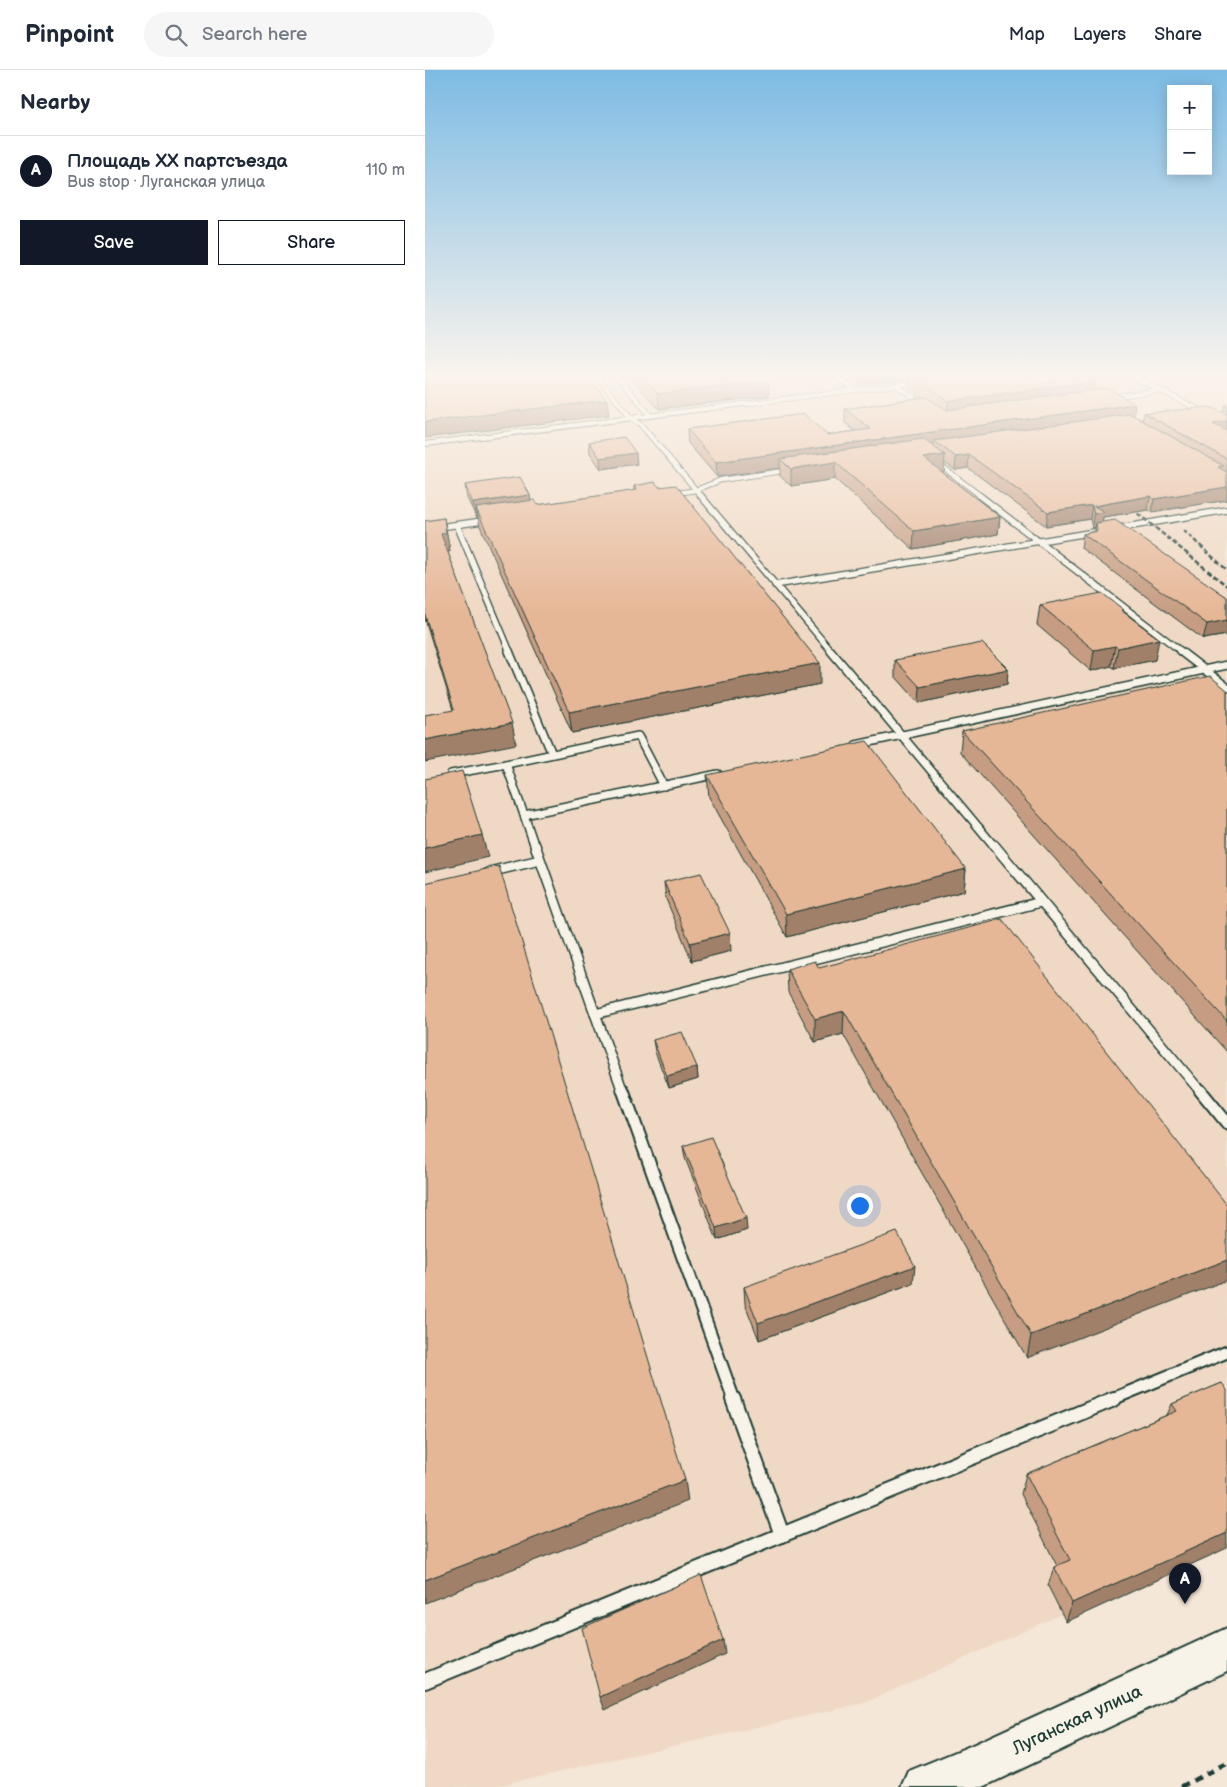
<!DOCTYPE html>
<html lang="en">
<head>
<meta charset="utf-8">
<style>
  :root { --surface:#fff; --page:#f6f6f7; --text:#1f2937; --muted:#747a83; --line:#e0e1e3; --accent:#111827 }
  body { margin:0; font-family:"Balsamiq Sans",sans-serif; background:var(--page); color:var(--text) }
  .controls { position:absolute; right:15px; top:15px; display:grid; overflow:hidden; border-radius:0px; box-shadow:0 2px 12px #0003 }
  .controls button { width:45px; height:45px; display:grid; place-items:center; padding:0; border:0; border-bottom:1px solid var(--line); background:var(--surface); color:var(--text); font:25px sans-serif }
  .you { position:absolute; left:434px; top:1135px; width:18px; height:18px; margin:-12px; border:4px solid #fff; border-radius:50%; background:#1a73e8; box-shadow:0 0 0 8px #1a73e833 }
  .badge { display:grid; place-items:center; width:32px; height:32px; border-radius:50%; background:var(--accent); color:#fff; font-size:16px; font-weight:700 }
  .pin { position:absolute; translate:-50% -41px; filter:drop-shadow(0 1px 2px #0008) }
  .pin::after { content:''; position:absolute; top:26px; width:18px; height:15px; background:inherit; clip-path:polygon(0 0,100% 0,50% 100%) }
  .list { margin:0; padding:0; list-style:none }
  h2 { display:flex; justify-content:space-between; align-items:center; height:65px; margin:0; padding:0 20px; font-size:21px }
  h2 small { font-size:16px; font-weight:400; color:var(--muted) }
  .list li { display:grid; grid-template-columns:32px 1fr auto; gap:15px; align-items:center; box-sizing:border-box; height:70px; padding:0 20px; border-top:1px solid var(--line) }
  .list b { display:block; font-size:19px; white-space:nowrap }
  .list p { margin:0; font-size:16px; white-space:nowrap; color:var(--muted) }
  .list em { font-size:16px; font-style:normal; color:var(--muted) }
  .actions { display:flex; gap:10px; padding:15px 20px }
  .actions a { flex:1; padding:11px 0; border:1px solid var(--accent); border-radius:0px; text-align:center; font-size:18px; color:var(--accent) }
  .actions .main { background:var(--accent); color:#fff }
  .icon { flex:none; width:28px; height:28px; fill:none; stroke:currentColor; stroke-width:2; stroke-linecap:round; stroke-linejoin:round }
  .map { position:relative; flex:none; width:802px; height:1717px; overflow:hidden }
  header { display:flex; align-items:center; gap:30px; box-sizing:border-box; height:70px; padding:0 25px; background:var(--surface); border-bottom:1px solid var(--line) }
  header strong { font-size:24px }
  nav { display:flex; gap:28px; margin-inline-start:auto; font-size:18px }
  .search { width:350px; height:45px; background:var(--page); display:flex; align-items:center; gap:12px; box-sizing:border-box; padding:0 18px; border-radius:28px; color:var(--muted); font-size:19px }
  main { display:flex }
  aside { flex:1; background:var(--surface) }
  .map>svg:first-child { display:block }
</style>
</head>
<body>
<header>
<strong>Pinpoint</strong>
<div class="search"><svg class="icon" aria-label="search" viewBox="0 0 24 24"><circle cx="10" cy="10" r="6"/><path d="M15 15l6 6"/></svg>Search here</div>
<nav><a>Map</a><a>Layers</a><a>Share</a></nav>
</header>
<main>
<aside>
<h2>Nearby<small></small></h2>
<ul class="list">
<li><span class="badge">A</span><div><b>Площадь ХХ партсъезда</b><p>Bus stop · Луганская улица</p></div><em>110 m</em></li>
</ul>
<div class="actions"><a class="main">Save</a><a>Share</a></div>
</aside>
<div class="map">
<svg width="802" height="1717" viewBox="0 0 802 1717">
  <rect width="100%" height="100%" fill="#f4e7d8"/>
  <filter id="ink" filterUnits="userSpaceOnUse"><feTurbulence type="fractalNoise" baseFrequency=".02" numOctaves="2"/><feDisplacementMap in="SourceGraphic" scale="10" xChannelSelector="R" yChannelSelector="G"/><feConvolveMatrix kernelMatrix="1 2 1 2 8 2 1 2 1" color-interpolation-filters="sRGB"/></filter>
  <g filter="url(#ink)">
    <polygon fill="#f0d9c4" points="0,304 802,304 802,1478 641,1552 637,1544 440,1633 66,1717 0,1717"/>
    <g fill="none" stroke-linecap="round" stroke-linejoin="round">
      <defs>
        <g id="service-far5">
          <polyline points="170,304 206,348 216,355 277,427"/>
          <polyline points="190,304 226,346"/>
          <polyline points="408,304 430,320"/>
          <polyline points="703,304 802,354"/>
          <polyline points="471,315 500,335"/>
          <polyline points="687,327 736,320"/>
          <polyline points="0,374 495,312"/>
          <polyline points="510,391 557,427"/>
          <polyline points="246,424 271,420 296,410 365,400"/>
        </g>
        <g id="service-far4">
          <polyline points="276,426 407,582"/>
          <polyline points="555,426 757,582"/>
          <polyline points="32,455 85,582"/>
          <polyline points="0,459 65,450"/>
          <polyline points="689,459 802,440"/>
          <polyline points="350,515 669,462"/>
        </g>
        <g id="service-far3">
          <polyline points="84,581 127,684"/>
          <polyline points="406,581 570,777"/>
          <polyline points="755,581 802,617"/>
          <polyline points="431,675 802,595"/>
          <polyline points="81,694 213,666 239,716"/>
          <polyline points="26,704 81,694 99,745 293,704"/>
          <polyline points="99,745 110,777"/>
        </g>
        <g id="service-far2">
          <polyline points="110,775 198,1022"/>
          <polyline points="569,775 776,1022"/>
          <polyline points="64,802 115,790"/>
          <polyline points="170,944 616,832"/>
        </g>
        <g id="service-far1">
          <polyline points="198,1020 309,1330"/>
          <polyline points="775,1020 802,1053"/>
          <polyline points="685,1330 802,1282"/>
        </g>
        <g id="service">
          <polyline points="308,1329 357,1465"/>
          <polyline points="0,1611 689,1329"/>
        </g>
        <polygon id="secondary" points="802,1558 802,1601 558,1717 477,1717 484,1701 545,1676"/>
      </defs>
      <use href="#service-far5" stroke="#1f3d34" stroke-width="6"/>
      <use href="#service-far4" stroke="#1f3d34" stroke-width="8"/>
      <use href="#service-far3" stroke="#1f3d34" stroke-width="10"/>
      <use href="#service-far2" stroke="#1f3d34" stroke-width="12"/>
      <use href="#service-far1" stroke="#1f3d34" stroke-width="15"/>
      <use href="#service" stroke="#1f3d34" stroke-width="18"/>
      <use href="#secondary" stroke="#1f3d34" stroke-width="4"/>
      <polyline stroke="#1f3d34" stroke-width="5" stroke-dasharray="8 6" stroke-linecap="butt" points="756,1717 802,1693"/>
      <use href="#service-far5" stroke="#f7f3e8" stroke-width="4.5"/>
      <use href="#service-far4" stroke="#f7f3e8" stroke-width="5.5"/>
      <use href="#service-far3" stroke="#f7f3e8" stroke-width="7"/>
      <use href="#service-far2" stroke="#f7f3e8" stroke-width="9"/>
      <use href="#service-far1" stroke="#f7f3e8" stroke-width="11"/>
      <use href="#service" stroke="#f7f3e8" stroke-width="14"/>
      <use href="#secondary" fill="#f7f3e8" fill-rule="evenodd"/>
      <g stroke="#1f3d34" stroke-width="2.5" stroke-dasharray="5 2.5" stroke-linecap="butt">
        <polyline points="701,434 802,516"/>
        <polyline points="758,460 802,500"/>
      </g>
    </g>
    <g fill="#c69d82" stroke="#1f3d34">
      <polygon points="202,304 336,304 343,311 344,326 234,339"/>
      <polygon points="421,304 601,304 617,313 670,320 708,346 717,351 719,343 798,343 800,335 802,335 802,430 727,442 723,440 678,447 677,452 802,527 802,565 778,569 656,478 658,464 670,461 670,457 667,458 665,449 621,456 543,398 530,400 519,392 519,402 517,402 575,447 573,464 488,479 410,409 366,416 355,406 355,398 292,407 263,373 262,359 402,365 430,361 420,353 420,339 497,327 484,317 484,309 435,314"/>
      <polygon points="164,372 212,394 176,399 165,383"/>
      <polygon points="40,415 106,430 112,435 209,421 209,416 395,614 147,663 55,456 53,447 51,447 42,428"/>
      <polygon points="19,448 25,481 23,482 91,674 28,640 0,549 0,451"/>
      <polygon points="615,535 698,542 730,590 689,598 686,596 666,601 612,555"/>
      <polygon points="470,590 583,599 582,614 494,633 470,606"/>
      <polygon points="802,620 802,982 535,682 537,661"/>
      <polygon points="282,705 541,799 539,821 362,867 284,727"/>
      <polygon points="239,812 306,881 267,891 241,829"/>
      <polygon points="394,898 802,1135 602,1288 418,964 390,972 363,922 362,899"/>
      <polygon points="228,970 272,997 273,1009 244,1018 230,982"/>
      <polygon points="258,1076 322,1160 292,1170 260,1088"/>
      <polygon points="488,1213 334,1270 320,1234 319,1217"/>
      <polygon points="797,1313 641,1552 623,1516 629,1497 632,1496 596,1424 601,1404 742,1345 747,1334"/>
    </g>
    <g fill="#a1806a" stroke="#1f3d34">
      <polygon points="435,304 485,304 484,309 435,314"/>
      <polygon points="343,311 344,326 234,339 233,324"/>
      <polygon points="671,311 669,325 522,346 523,331"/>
      <polygon points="182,330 184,345 0,368 0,352"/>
      <polygon points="710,334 708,348 509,371 509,376 363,397 355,389 355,398 292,407 291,392"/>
      <polygon points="802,351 802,363 788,354"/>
      <polygon points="211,383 212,394 176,399 175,388"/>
      <polygon points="520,385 519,402 498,405 499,388"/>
      <polygon points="544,385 543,398 530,400 531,387"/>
      <polygon points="410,392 410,409 366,416 366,399"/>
      <polygon points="802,417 802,430 727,442 729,429"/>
      <polygon points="105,425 107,439 51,438 53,447 51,447 48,433"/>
      <polygon points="725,426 723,440 678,447 677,456 671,453 670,457 667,458 669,436"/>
      <polygon points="667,435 665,449 621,456 623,442"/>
      <polygon points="575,447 573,464 488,479 489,461"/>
      <polygon points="19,448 25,481 20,482 16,464"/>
      <polygon points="802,550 802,565 778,569 782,554"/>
      <polygon points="734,569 730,590 689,598 693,578"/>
      <polygon points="690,576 686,596 666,601 669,580"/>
      <polygon points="395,593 395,614 147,663 144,642"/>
      <polygon points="583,599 582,614 494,633 495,617"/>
      <polygon points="87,653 91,674 0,692 0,670"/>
      <polygon points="57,765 63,787 0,802 0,778"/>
      <polygon points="541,799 539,821 362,867 361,844"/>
      <polygon points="305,863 306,881 267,891 265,873"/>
      <polygon points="419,941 418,964 390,972 390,949"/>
      <polygon points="272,997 273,1009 244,1018 242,1006"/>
      <polygon points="321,1148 322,1160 292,1170 291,1158"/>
      <polygon points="802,1190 802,1210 602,1288 606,1265"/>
      <polygon points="490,1196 488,1213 334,1270 333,1253"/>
      <polygon points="260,1410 263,1431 0,1533 0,1510"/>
      <polygon points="802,1463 802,1478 641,1552 647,1533"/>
      <polygon points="298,1570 300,1584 180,1640 175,1627"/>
    </g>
    <g fill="#e6b797" stroke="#1f3d34">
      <polygon points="0,304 161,304 182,330 0,352"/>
      <polygon points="214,304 336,304 343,311 233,324"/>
      <polygon points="486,304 601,304 617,313 664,307 671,311 523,331"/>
      <polygon points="683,318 710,334 291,392 262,359 379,344 402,365 446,359 420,339 501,327 522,340"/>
      <polygon points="785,337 802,344 802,351 788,354 802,361 802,389 719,343"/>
      <polygon points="706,344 799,396 793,397 802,402 802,417 729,429 725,426 669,436 679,442 669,444 667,435 623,442 544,385 531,387 509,371"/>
      <polygon points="199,367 211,383 175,388 164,372"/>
      <polygon points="498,369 520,385 499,388 575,447 489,461 410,392 366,399 355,389"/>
      <polygon points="95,407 105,425 48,433 40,415"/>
      <polygon points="230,412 234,417 251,415 395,593 144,642 51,438 109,430 112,435 212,420 209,416"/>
      <polygon points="19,448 21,463 16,464 87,653 0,670 0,645 29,640 0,545 0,451"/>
      <polygon points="690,450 802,527 802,550 782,554 658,464 672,461 671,453"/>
      <polygon points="677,523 699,540 696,540 734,569 693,578 690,576 669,580 615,535"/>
      <polygon points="557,573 583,599 495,617 470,590"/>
      <polygon points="785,606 802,620 802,951 537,661"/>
      <polygon points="442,671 541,799 361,844 282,705"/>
      <polygon points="37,701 57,765 0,778 0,709"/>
      <polygon points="74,796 260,1410 0,1510 0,813"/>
      <polygon points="276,803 305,863 265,873 239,812"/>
      <polygon points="577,849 802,1135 802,1190 606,1265 419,941 390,949 362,899 390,891 394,898"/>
      <polygon points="257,962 272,997 242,1006 228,970"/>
      <polygon points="286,1067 321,1148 291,1158 258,1076"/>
      <polygon points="472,1162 490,1196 333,1253 319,1217"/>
      <polygon points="797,1313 802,1320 802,1463 647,1533 629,1497 645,1490 601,1404 752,1341 747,1334"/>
      <polygon points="276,1505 298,1570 175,1627 157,1558"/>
    </g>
  </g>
  <linearGradient id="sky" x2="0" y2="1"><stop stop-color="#7dbbe4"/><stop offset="0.56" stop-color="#faf4ed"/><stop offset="1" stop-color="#faf4ed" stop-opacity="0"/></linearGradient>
  <rect width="802" height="544" fill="url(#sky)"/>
  <g text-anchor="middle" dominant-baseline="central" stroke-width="5" stroke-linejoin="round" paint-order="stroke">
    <g font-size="18" fill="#1f3d34" stroke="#f7f3e8">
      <text transform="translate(652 1650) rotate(-25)">Луганская улица</text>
    </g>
  </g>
</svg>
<div class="controls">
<button>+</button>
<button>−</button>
</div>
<div class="you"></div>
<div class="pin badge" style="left:760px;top:1534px">A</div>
</div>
</main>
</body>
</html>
